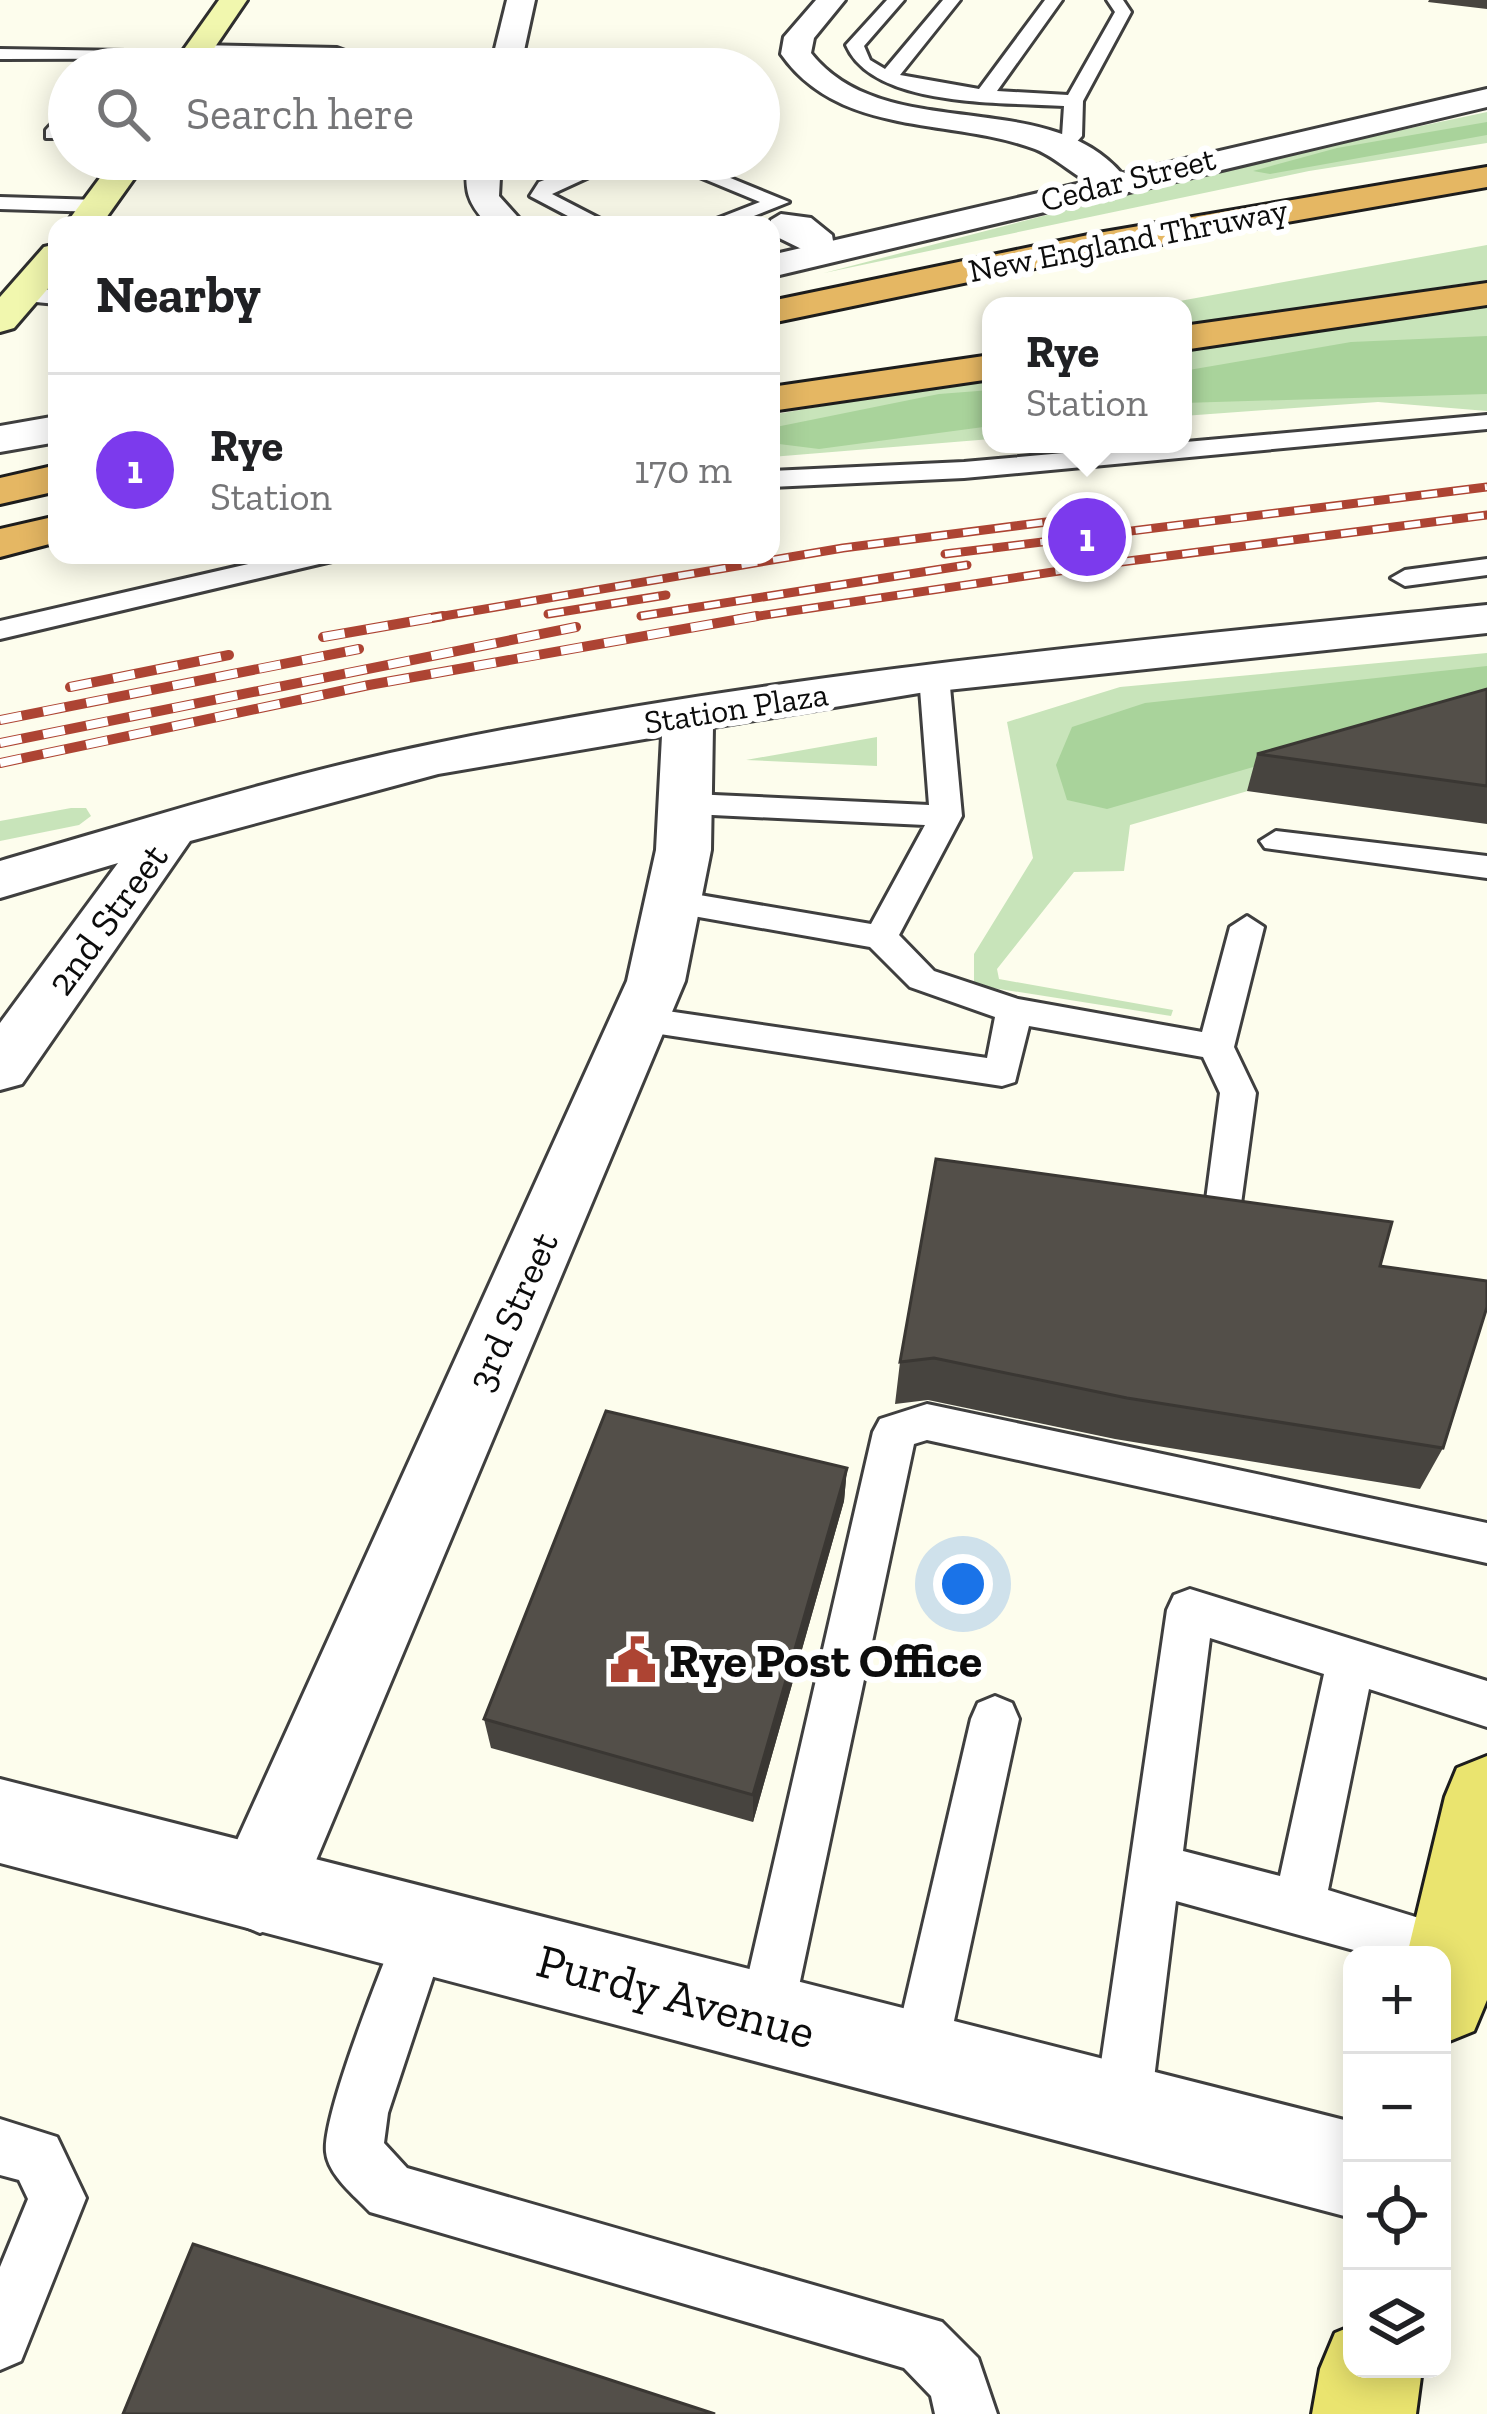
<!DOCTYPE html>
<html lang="en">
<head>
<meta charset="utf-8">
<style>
  :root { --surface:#fff; --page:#f6f6f6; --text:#202124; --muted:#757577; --line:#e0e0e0; --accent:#7c3aed }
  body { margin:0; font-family:"Zilla Slab",serif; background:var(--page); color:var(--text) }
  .controls { position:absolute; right:36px; bottom:36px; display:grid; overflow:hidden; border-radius:24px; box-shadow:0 6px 30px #0003 }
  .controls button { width:108px; height:108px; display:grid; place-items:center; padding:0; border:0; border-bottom:3px solid var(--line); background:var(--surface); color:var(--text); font:60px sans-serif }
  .you { position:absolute; left:963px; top:1584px; width:42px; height:42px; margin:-30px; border:9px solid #fff; border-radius:50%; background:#1a73e8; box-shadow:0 0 0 18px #1a73e833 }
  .badge { display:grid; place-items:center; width:78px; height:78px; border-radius:50%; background:var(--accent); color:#fff; font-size:39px; font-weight:700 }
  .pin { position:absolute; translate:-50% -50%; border:6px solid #fff; box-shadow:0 3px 12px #0006 }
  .popup { position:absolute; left:982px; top:297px; width:210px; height:156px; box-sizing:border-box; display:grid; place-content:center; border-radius:24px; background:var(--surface); filter:drop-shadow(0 3px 9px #0005); font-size:39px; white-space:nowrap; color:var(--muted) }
  .popup b { font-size:45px; color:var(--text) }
  .popup::after { content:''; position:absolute; left:50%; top:100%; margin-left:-24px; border:24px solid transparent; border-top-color:var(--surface) }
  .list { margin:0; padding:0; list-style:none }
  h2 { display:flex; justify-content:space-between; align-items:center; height:156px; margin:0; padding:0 48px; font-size:51px }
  h2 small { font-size:39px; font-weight:400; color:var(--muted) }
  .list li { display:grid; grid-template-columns:78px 1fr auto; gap:36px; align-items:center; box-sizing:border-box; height:192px; padding:0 48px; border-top:3px solid var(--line) }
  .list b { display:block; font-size:45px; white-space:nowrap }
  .list p { margin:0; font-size:39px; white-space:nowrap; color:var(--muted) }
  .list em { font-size:39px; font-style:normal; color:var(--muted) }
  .icon { flex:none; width:66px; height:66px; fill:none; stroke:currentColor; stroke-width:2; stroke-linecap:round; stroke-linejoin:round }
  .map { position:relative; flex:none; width:1487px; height:2414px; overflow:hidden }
  .search { position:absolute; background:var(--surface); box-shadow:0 6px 30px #0003; left:48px; top:48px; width:732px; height:132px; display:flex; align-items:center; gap:30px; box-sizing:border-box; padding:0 42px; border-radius:66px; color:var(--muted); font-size:45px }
  .panel { position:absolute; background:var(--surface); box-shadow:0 6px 30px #0003; left:48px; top:216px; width:732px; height:348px; border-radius:24px }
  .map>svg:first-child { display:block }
</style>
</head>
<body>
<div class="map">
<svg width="1487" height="2414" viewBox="0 0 1487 2414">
  <rect width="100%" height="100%" fill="#fdfded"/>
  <g fill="#c8e4ba">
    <polygon points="1487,112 1487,143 1309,171 824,273 1251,162"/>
    <polygon points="1487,245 1487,280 1183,325 1183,306 1152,306"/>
    <polygon points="1487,301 1487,411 1378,402 1183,416 1183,348"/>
    <polygon points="991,377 991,439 771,457 771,415"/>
    <polygon points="1487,653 1487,722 1130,825 1124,871 1074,872 997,969 999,979 1173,1010 1171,1016 974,985 974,954 1033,858 1007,722 1120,687"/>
    <polygon points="877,737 877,766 746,760"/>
    <polygon points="71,808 86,808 91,816 79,825 0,841 0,821"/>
  </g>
  <g fill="#a9d39b">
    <polygon points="1487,122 1487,135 1270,174 1253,171 1337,148"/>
    <polygon points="1487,336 1487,394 1183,403 1183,371 1351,342"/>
    <polygon points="991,390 991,426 819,449 771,443 771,428 939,394"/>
    <polygon points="1487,666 1487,700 1107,809 1067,800 1056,765 1072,727 1145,703"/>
  </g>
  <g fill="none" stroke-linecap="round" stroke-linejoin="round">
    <defs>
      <g id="service">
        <path d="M887,0h17l-40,46 6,14 15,9 58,-69h17l-60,75 79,14 66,-89h17l-65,91 71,4 47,-83 -8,-12h16l8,12 -48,89 -1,35 -18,20 -10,-6 8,-14 2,-30c-61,-4 -191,2 -218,-61z"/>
        <polygon points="197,45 337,48 359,56 354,69 336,69 337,58 0,59 0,49 189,52"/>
        <polygon points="69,105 69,125 60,138 46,138 46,130"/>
        <polygon points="600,159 628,159 552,194 612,225 585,225 530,196 539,182"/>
        <polygon points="656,159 684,159 789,202 731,225 701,225 760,202"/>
        <polygon points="0,197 99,200 109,206 99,212 0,209"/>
        <polygon points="781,214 811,218 832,235 836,258 820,258 771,234 771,220"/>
        <polygon points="22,288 57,290 57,304 14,300 14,290"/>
        <polygon points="1487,415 1487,429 964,478 771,487 771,471 964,462"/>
        <polygon points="287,555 335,555 332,561 0,639 0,621"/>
        <polygon points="1487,559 1487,575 1405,586 1391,578 1405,570"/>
        <polygon points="934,667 949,676 962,816 899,935 934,971 1018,999 1202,1032 1230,927 1247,916 1264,927 1234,1047 1256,1093 1238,1226 1224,1230 1210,1226 1204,1215 1220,1093 1203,1057 1029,1026 1015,1082 1002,1086 640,1031 627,1028 622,1019 627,1010 640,1007 987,1058 995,1017 910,987 870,947 676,913 659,902 676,891 871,924 925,825 692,814 676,804 692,794 929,805 919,676"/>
        <polygon points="1276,831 1487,856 1487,878 1265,848 1260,841"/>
        <polygon points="927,1404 1487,1523 1487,1563 927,1440 914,1444 792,2019 784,2038 765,2046 746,2038 738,2019 873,1432 880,1419"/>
        <path d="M1190,1589l297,92v46l-118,-38 -41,201 143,44 7,19 -7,19 -19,7 -10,-3v-21h-70l-196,-54 -26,210 -8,20 -20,8 -20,-8 -8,-20 73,-501 7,-15zM1210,1638l114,36 -44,202 -97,-25z"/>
        <polygon points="995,1696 1012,1703 1019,1719 946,2058 938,2077 919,2085 900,2077 892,2058 971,1719 978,1703"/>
        <path d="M423,1903l18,8 8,18 -61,184 -4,30 23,25 535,154 36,36 19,56h-62l-4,-18 -27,-28 -534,-156c-15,-16 -42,-37 -44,-60 -4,-38 61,-199 79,-241z"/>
        <polygon points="0,2119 57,2137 86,2198 21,2361 0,2370 0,2267 28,2199 19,2180 0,2175"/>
      </g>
      <g id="minor">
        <polygon points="507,0 535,0 520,69 490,69"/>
        <path d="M816,0h29l-31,38 -3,15c76,96 246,28 318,130l-5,7c-30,8 -60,-30 -89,-41 -86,-32 -195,-11 -254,-95l3,-17z"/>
        <path d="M467,159h34l-2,37 26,29h-37c-22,-24 -23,-34 -21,-66z"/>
        <path d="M1487,605v28l-568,60 -206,34 -2,123 -26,131 -394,939 -31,13 -31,-13 -13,-31 13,-31 398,-877 29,-131 6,-114 -224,38 -248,67 -168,243 -22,6v-67l118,-160 -118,35v-37c145,-42 289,-88 437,-118 346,-71 699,-102 1050,-138z"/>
      </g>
      <g id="tertiary">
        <polygon points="1487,89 1487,107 771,277 771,255"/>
        <polygon points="57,416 57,442 0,452 0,426"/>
        <polygon points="0,1779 1352,2122 1352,2218 0,1863"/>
      </g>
      <g id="secondary">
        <polygon points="219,0 247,0 200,69 170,69"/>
        <polygon points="114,159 148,159 101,225 65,225"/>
        <polygon points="57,244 57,278 14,328 0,332 0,297 44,247"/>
      </g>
      <g id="primary">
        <polygon points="1487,1756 1487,2000 1474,2031 1442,2044 1442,1955 1407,1955 1445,1797 1457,1768"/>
        <polygon points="1352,2326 1352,2369 1422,2369 1416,2414 1312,2414 1320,2369 1335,2333"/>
      </g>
      <g id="motorway">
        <polygon points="1487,167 1487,187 1098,255 771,323 771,301 1098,233"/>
        <polygon points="1487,283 1487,305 1183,350 1183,326"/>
        <polygon points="991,355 991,379 771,411 771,387"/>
        <polygon points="57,465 57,491 0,504 0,478"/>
        <polygon points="57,516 57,542 0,557 0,529"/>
      </g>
    </defs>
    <use href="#service" stroke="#3f3f3f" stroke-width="6"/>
    <use href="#minor" stroke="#3f3f3f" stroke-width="6"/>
    <use href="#tertiary" stroke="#3f3f3f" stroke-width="6"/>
    <use href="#secondary" stroke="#2e2e2e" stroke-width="6"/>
    <use href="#primary" stroke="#1d1d1d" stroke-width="6"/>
    <use href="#motorway" stroke="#1d1d1d" stroke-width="6"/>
    <use href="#service" fill="#fff" fill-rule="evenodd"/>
    <use href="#minor" fill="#fff" fill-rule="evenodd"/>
    <use href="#tertiary" fill="#fff" fill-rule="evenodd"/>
    <use href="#secondary" fill="#f1f7ae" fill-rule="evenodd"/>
    <use href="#primary" fill="#eae46f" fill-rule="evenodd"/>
    <use href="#motorway" fill="#e5b763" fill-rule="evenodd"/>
    <defs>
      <g id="rail-far1">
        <polyline points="945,554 1487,487"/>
        <polyline points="548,614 666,595"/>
        <polyline points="641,616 967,565"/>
        <polyline points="426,619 843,548 1117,513"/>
        <polyline points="739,619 1113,563 1487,515"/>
      </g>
      <g id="rail">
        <polyline points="323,637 443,616"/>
        <polyline points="70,687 229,655"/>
        <polyline points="0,720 359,649"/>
        <polyline points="0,743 576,627"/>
        <polyline points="0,763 369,685 757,616"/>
      </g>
    </defs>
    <use href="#rail-far1" stroke="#ad4433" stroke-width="9"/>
    <use href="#rail" stroke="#ad4433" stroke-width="10"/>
    <use href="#rail-far1" stroke="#fff" stroke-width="6" stroke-dasharray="16" stroke-linecap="butt"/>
    <use href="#rail" stroke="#fff" stroke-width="8" stroke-dasharray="22" stroke-linecap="butt"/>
  </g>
  <g fill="#47443f">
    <polygon points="1429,0 1487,0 1487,9 1428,2"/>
    <polygon points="1487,689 1487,824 1247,791 1257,754"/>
    <polygon points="1380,1266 1443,1448 1420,1489 1115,1439 928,1400 895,1404 900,1362"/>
    <polygon points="847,1468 844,1501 753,1822 491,1748 484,1719"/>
  </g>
  <polygon fill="#3a3733" points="847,1468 844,1501 753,1822 753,1795"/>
  <g fill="#534f49" stroke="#3a3733" stroke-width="3">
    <polygon points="1487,689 1487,786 1257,754"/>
    <polygon points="936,1159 1392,1222 1380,1266 1487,1281 1487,1307 1443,1448 1127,1398 934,1358 900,1362"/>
    <polygon points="606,1411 847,1468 753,1795 484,1719"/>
    <polygon points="193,2244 715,2414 123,2414"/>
  </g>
  <defs>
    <symbol id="civic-bare" viewBox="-9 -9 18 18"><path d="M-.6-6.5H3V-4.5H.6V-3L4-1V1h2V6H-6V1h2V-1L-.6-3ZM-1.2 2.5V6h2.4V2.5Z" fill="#ad4433" stroke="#fff" stroke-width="2.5" paint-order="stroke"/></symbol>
  </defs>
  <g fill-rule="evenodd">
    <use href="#civic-bare" x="600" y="1627" width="66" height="66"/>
  </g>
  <g text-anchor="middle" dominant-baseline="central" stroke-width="12" stroke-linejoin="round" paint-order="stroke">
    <g font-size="33" fill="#0c0c0c" stroke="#fff">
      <text transform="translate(1128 179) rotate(-14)">Cedar Street</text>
      <text transform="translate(1128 240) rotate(-11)">New England Thruway</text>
      <text transform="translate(736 708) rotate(-9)">Station Plaza</text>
    </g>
    <g font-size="39" fill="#0c0c0c" stroke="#fff">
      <text transform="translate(107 919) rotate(-54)">2nd Street</text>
      <text transform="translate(512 1311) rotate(-66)">3rd Street</text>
    </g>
    <g font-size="48" font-weight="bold" fill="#0c0c0c" stroke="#fff" text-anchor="start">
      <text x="669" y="1660">Rye Post Office</text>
    </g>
    <g font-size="48" fill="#0c0c0c" stroke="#fff">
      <text transform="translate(676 1996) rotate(15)">Purdy Avenue</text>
    </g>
  </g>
</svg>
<div class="controls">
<button>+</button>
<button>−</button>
<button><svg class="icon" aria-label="locate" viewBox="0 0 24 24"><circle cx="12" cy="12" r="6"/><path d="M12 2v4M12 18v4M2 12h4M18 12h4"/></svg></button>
<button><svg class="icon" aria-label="layers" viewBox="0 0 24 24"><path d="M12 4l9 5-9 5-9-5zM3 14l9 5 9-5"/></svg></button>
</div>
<div class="you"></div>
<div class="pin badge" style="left:1087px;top:537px">1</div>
<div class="popup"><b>Rye</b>Station</div>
<div class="search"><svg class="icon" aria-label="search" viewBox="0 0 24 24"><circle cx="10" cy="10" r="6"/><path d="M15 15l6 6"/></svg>Search here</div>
<section class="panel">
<h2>Nearby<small></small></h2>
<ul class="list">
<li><span class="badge">1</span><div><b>Rye</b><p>Station</p></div><em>170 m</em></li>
</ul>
</section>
</div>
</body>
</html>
